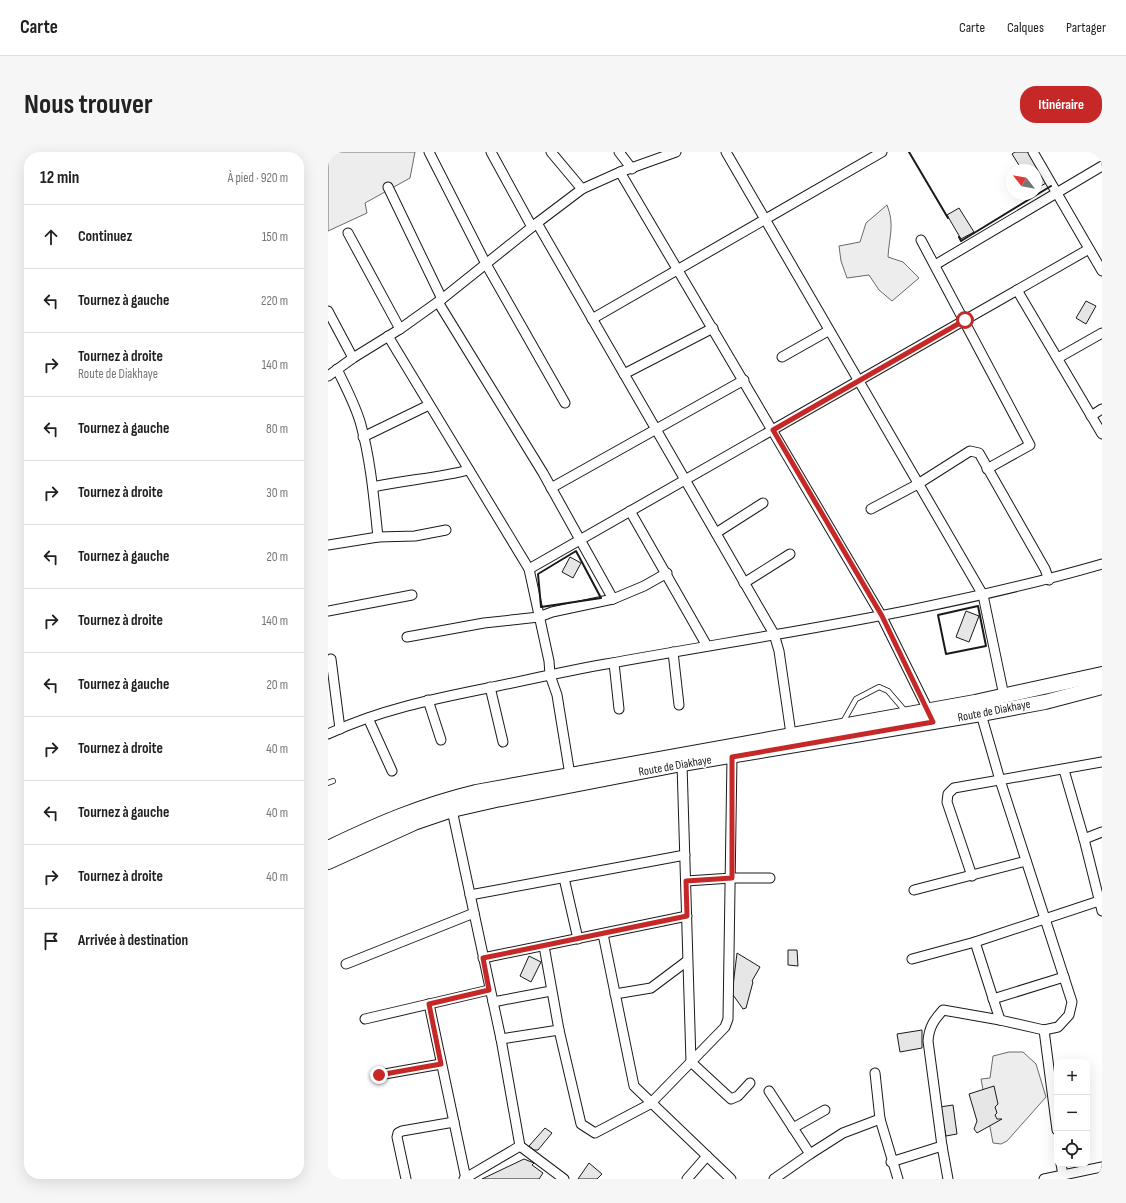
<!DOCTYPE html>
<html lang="fr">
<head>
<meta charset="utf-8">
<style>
  :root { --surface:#fff; --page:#f6f6f6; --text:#222; --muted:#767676; --line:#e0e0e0; --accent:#c62828 }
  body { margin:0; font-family:"Sofia Sans Condensed",sans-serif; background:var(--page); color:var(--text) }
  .controls { position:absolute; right:12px; bottom:12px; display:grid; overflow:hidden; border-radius:8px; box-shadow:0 4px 16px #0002 }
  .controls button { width:36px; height:36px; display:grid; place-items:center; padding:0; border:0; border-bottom:1px solid var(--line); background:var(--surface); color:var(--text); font:20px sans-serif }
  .compass { position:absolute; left:678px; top:12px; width:36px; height:36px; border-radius:50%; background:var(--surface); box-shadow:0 4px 16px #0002; rotate:301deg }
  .stop { position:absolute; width:12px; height:12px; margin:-9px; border:3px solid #c62828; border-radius:50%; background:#fff }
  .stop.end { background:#c62828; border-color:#fff; box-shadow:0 1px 4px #0008 }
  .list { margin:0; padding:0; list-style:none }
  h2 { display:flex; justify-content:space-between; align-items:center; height:52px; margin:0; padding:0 16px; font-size:17px }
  h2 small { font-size:13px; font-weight:400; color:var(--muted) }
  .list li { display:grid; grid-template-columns:26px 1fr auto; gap:12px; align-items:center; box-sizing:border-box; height:64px; padding:0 16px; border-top:1px solid var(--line) }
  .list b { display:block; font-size:15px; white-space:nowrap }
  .list p { margin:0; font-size:13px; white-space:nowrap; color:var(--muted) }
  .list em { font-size:13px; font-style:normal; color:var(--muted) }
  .icon { flex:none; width:22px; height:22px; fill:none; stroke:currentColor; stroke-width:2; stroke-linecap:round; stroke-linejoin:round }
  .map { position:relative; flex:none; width:774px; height:1027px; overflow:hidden; border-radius:16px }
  header { display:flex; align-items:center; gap:24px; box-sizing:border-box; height:56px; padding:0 20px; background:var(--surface); border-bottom:1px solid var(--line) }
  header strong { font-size:19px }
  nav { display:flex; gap:22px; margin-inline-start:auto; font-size:14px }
  .intro { display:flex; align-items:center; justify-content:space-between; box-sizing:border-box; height:96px; padding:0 24px }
  h1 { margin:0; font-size:28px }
  .button { padding:10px 18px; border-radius:16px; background:var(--accent); color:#fff; font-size:14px; font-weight:700 }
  main { display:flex; gap:24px; padding:0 24px }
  aside { flex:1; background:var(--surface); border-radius:16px; box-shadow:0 4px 16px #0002 }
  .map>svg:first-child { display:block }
</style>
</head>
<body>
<header>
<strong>Carte</strong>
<nav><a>Carte</a><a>Calques</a><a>Partager</a></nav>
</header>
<div class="intro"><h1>Nous trouver</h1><a class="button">Itinéraire</a></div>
<main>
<aside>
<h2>12 min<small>À pied · 920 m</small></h2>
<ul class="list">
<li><svg class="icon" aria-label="ahead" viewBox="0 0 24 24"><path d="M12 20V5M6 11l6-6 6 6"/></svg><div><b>Continuez</b></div><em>150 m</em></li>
<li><svg class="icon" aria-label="left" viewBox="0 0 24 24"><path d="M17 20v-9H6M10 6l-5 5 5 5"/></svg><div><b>Tournez à gauche</b></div><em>220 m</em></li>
<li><svg class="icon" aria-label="right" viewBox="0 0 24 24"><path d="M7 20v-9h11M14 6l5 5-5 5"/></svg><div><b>Tournez à droite</b><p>Route de Diakhaye</p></div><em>140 m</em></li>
<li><svg class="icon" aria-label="left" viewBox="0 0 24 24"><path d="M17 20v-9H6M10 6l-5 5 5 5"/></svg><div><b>Tournez à gauche</b></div><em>80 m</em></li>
<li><svg class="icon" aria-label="right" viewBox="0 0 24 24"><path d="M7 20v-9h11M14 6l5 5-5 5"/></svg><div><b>Tournez à droite</b></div><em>30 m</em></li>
<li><svg class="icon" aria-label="left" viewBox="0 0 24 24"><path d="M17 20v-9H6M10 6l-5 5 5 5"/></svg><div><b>Tournez à gauche</b></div><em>20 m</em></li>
<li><svg class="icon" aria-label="right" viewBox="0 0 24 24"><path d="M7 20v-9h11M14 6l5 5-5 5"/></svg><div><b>Tournez à droite</b></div><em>140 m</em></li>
<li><svg class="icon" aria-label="left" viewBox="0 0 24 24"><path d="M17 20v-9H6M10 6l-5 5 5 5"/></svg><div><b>Tournez à gauche</b></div><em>20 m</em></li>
<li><svg class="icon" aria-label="right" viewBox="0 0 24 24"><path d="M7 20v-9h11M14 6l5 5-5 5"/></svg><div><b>Tournez à droite</b></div><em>40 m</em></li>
<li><svg class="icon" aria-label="left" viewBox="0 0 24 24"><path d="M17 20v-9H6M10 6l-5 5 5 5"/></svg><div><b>Tournez à gauche</b></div><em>40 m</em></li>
<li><svg class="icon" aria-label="right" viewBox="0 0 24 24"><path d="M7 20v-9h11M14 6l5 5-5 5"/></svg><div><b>Tournez à droite</b></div><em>40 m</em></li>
<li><svg class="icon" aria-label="arrive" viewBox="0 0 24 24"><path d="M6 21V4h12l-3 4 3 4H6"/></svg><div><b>Arrivée à destination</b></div></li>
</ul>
</aside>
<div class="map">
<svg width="774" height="1027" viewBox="0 0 774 1027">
  <rect width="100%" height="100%" fill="#fff"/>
  <g fill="#ededed" stroke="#6a6a6a">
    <polygon points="0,0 87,0 82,26 37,51 39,61 0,79"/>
    <path d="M559,53c8,20 2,32 1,52l15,5 16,16 -27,23 -13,-11 -10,-15 -22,3 -6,-17 -2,-15 21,-4 6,-19z"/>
    <polygon points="681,900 695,900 708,912 718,945 679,989 673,992 665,991 653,927 662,926 665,904"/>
  </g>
  <g fill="#e6e6e6" stroke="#1a1a1a">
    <polygon points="687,0 700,0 718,31 708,37 708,18 694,18 684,2"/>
    <polygon points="631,56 646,80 633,87 619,63"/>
    <polygon points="758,149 768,154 758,172 748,166"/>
    <polygon points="242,405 253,411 245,426 234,420"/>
    <polygon points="638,459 651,464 641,490 628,485"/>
    <polygon points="460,798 469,798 470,814 460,813"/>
    <polygon points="409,801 432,815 424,829 425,830 418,856 415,857 403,840 405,834"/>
    <polygon points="201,804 213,810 203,830 192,824"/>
    <polygon points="594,878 594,896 572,900 569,882"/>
    <polygon points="666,934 670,952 667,955 669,961 667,963 669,967 674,967 649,981 646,977 649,969 641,942"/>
    <polygon points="625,953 629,982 618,984 612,955"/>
    <polygon points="217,976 224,981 210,998 206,998 201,994"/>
    <polygon points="196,1007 206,1011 204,1013 215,1021 211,1027 154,1027"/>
    <polygon points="261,1011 274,1022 269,1027 250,1027"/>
  </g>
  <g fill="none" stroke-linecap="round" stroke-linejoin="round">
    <defs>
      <g id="lane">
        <polyline points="515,570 528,547 551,535 560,539 578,560"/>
        <polyline points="0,631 5,629"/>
      </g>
      <g id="street">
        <polyline points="101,0 158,112 237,251"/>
        <polyline points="163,0 204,75"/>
        <polyline points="223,0 254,37"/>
        <polyline points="291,0 304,17"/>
        <polyline points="398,0 655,443 676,544"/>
        <polyline points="705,0 774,119"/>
        <polyline points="292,20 553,463 602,562"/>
        <polyline points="60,35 114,147"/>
        <polyline points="209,71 446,482 451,499 463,582"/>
        <polyline points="20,81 72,177"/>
        <polyline points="593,88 702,293 659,317"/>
        <polyline points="607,113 774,14"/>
        <polyline points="689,138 774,282"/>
        <polyline points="110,150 215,321 285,447"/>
        <polyline points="0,159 25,206"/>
        <polyline points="264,167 554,0"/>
        <polyline points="60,184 201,417 221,509 222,523 229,543 242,623"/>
        <polyline points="454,205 500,179"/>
        <polyline points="730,206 774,181"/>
        <path d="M9,217c9,19 19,37 24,56 10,37 13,75 17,112"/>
        <polyline points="296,222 385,176"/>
        <polyline points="0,224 25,206 72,177 114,147 209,71 254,37 292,20 348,0"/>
        <polyline points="763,264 774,257"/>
        <polyline points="35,285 101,253"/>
        <path d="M45,335c32,-7 64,-9 96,-17"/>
        <polyline points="223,336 416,228"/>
        <polyline points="543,357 590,332 642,299 651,301 717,417 721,428"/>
        <polyline points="302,359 379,494"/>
        <polyline points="388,381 435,351"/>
        <polyline points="0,393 50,385 87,384 118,378"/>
        <polyline points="201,417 761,97"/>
        <polyline points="416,431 462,402"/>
        <polyline points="0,459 84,443"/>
        <polyline points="79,485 156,471 211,465 224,460 285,447 316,434 339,421"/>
        <polyline points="345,500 351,553"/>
        <polyline points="3,507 12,577"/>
        <polyline points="286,511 291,557"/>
        <polyline points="162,535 175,590"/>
        <polyline points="100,548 113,588"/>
        <polyline points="40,566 64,619"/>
        <path d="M0,582c51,-24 105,-35 160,-46 39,-8 78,-17 118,-24 166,-30 334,-53 496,-100"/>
        <polyline points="354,612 363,910 403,947 410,944 422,931"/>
        <polyline points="736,618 756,687 774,759"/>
        <polyline points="124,658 173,887 192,994 236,1027"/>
        <polyline points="756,687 774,680"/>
        <polyline points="644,724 619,650 620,642 626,636 774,610"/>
        <polyline points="236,726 250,787"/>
        <polyline points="358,729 404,726 442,726"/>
        <polyline points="586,738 698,709"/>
        <polyline points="142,743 357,703"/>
        <polyline points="275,782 306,934 403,1027"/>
        <polyline points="647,790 672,868"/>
        <polyline points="216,794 231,878 253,972 267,981 322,952 397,875 400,867 404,605"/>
        <polyline points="155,806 359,764"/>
        <polyline points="584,807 647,790 774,748"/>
        <polyline points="18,812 146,761"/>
        <polyline points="287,842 323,836 359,809"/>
        <polyline points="665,847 736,825"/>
        <polyline points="165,850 223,839"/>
        <polyline points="101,852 138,1027"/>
        <polyline points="37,867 161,838"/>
        <polyline points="716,878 729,978"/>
        <polyline points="173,887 231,878"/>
        <polyline points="547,921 552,967 570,1027"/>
        <polyline points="51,923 113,912"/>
        <polyline points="441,939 482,1002"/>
        <polyline points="465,976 497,958"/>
        <polyline points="614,994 620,1027"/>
        <path d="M563,1010l51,-16 -14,-105c1,-14 6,-21 15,-31l57,10 44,10 14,-3 11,-12 3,-13 -72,-222 -19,-66"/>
        <polyline points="733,1012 735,1023"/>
        <polyline points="78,1027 69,985 70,981 74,979 126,970"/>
        <polyline points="136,1027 192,994"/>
        <polyline points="359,1027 379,1004"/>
        <polyline points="446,1027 482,1002 515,981 552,967"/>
        <polyline points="716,1027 774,1015"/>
      </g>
      <g id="primary">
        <path d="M0,696c50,-24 94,-43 148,-56l499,-90 127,-28"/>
        <polyline points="0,710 86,671 124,658 168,648 354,612 653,562 717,550 774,535"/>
      </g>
    </defs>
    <use href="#lane" stroke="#1a1a1a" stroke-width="6"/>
    <use href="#street" stroke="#1a1a1a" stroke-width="11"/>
    <use href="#primary" stroke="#1a1a1a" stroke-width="16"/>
    <use href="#lane" stroke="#fff" stroke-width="4.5"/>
    <use href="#street" stroke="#fff" stroke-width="9"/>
    <use href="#primary" stroke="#fff" stroke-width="14"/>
    <g stroke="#1a1a1a" stroke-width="2">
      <polyline points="581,0 620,66"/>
      <polyline points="631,85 633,89 723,34"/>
      <polygon points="248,399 273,446 213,455 210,422"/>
      <polygon points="650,454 658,494 618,502 610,463"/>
    </g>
  </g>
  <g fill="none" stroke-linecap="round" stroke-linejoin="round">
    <polyline stroke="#c62828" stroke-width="5" points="51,923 113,912 101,852 161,838 155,806 359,764 358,729 404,726 404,605 605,570 554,464 445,278 637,168"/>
  </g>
  <g text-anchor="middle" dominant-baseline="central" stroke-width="3" stroke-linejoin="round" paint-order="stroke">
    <g font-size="12" fill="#1a1a1a" stroke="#fff">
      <text transform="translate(666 559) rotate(-11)">Route de Diakhaye</text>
      <text transform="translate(347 614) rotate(-10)">Route de Diakhaye</text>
    </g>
  </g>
</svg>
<div class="controls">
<button>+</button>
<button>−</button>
<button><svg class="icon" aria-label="locate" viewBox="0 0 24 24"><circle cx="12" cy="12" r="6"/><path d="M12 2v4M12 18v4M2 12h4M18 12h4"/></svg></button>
</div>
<svg class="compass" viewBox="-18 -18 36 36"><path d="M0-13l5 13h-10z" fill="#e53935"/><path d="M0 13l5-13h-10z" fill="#767676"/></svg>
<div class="stop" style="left:637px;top:168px"></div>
<div class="stop end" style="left:51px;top:923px"></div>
</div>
</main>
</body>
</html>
